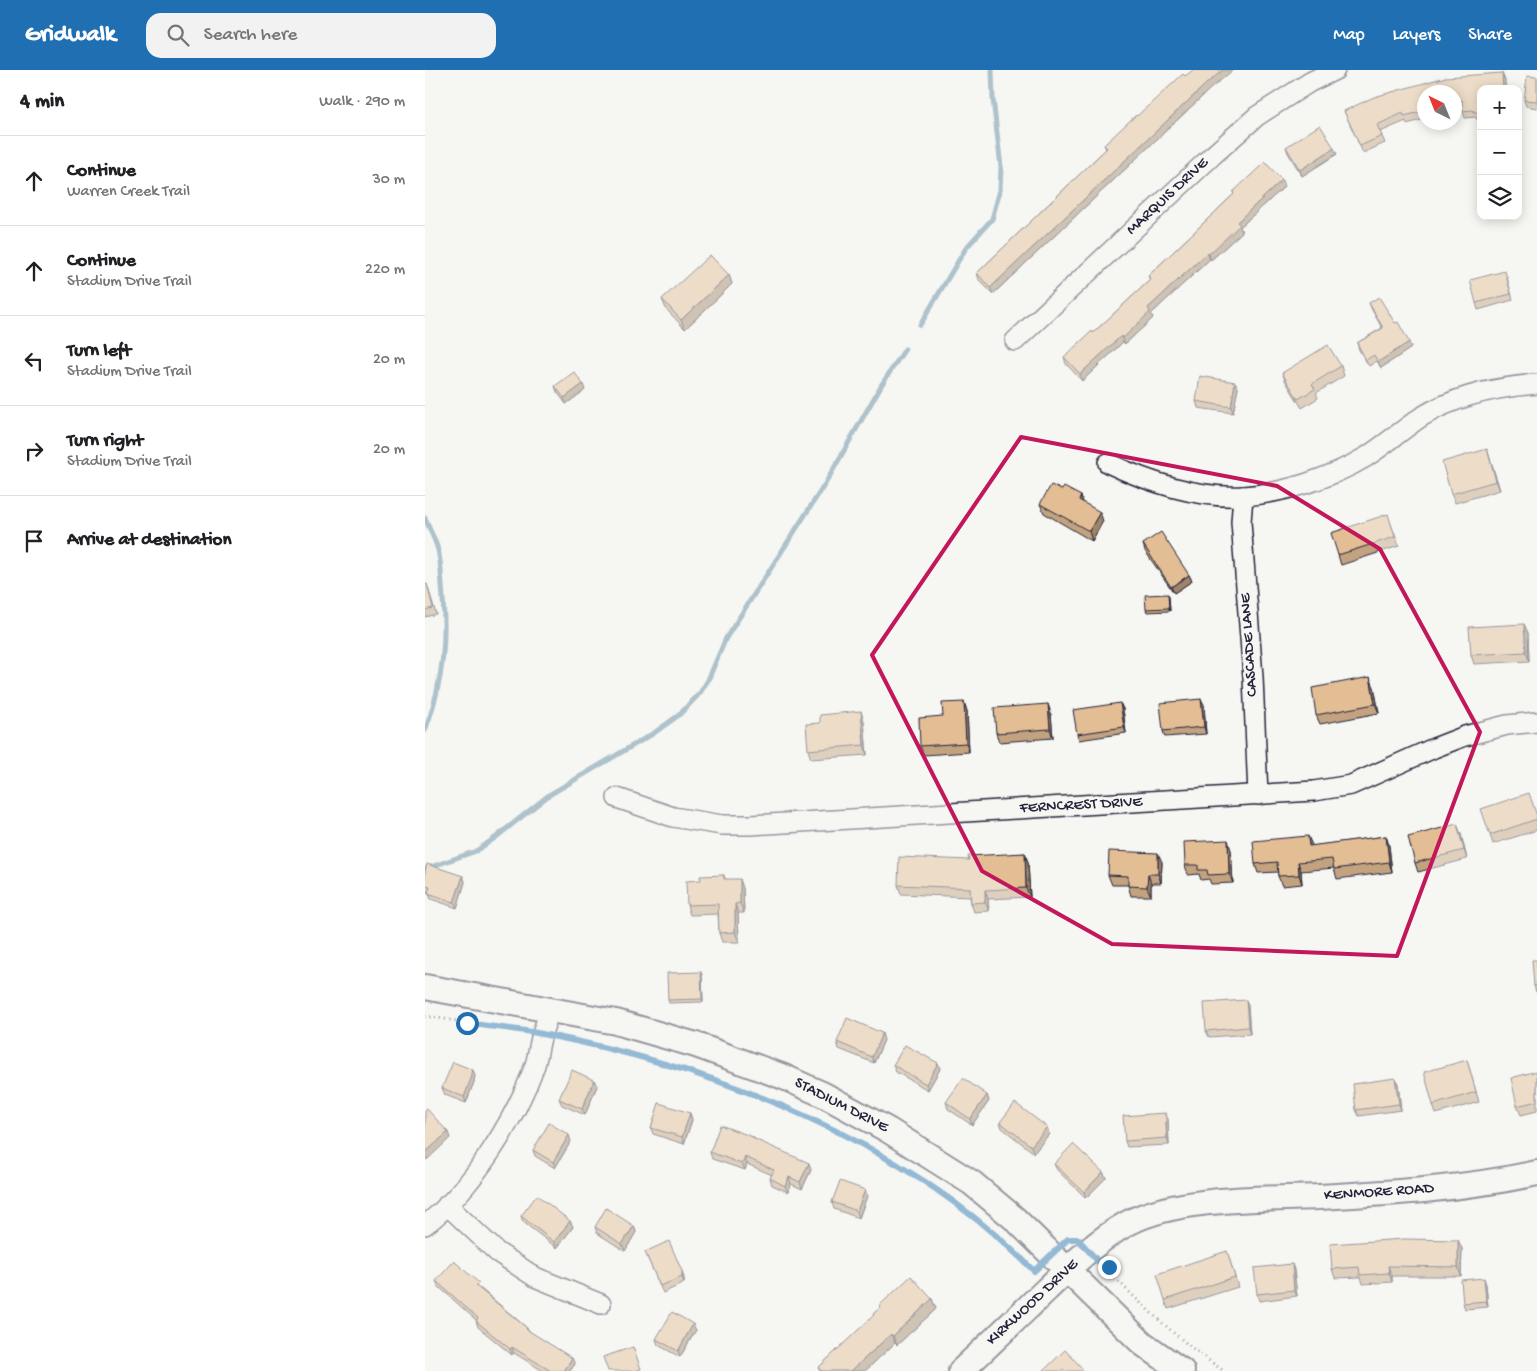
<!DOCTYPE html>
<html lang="en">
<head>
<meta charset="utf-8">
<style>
  :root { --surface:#fff; --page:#f2f2f2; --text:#202124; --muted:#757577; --line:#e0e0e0; --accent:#1f6fb2 }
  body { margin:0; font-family:"Gochi Hand",sans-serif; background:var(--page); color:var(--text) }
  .controls { position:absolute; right:15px; top:15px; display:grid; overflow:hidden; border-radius:10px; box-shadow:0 2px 12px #0003 }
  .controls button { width:45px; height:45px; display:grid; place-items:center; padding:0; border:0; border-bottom:1px solid var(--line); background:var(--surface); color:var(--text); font:25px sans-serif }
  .compass { position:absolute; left:992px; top:15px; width:45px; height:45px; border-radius:50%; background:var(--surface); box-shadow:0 2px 12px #0003; rotate:317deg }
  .stop { position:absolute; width:15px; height:15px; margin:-11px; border:4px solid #1f6fb2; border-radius:50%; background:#fff }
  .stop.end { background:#1f6fb2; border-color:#fff; box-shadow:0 1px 5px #0008 }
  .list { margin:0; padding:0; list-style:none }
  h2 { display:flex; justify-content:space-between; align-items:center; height:65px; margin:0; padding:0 20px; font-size:21px }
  h2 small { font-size:16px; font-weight:400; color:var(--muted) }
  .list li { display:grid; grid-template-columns:32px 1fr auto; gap:15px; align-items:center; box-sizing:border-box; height:90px; padding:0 20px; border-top:1px solid var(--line) }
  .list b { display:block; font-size:19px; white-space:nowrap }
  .list p { margin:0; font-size:16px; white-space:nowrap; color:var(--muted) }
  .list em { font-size:16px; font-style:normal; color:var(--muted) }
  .icon { flex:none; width:28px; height:28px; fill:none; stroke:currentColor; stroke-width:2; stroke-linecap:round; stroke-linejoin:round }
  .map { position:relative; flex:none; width:1112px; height:1301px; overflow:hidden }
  header { display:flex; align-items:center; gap:30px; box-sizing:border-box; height:70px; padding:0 25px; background:var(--accent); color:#fff }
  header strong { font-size:24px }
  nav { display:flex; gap:28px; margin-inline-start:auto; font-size:18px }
  .search { width:350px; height:45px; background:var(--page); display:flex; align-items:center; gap:12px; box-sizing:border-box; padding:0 18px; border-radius:15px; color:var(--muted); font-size:19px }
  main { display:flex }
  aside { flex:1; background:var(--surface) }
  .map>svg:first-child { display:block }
</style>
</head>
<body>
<header>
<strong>Gridwalk</strong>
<div class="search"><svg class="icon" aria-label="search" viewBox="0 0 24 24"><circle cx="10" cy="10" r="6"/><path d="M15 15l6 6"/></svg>Search here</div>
<nav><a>Map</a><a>Layers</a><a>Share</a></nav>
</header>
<main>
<aside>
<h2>4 min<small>Walk · 290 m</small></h2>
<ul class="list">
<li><svg class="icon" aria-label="ahead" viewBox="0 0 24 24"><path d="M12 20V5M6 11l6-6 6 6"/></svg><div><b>Continue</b><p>Warren Creek Trail</p></div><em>30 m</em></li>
<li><svg class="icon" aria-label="ahead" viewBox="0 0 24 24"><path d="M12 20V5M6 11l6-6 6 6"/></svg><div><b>Continue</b><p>Stadium Drive Trail</p></div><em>220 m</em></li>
<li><svg class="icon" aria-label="left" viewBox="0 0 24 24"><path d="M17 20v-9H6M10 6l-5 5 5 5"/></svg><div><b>Turn left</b><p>Stadium Drive Trail</p></div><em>20 m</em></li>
<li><svg class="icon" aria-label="right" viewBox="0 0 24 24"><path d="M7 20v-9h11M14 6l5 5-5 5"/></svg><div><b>Turn right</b><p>Stadium Drive Trail</p></div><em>20 m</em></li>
<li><svg class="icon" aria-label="arrive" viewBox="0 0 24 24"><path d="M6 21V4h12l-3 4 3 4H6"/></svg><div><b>Arrive at destination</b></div></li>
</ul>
</aside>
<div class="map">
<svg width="1112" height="1301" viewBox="0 0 1112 1301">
  <rect width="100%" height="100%" fill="#f6f6f2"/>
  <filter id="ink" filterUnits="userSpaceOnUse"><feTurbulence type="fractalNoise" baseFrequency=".02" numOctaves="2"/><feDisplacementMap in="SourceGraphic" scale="10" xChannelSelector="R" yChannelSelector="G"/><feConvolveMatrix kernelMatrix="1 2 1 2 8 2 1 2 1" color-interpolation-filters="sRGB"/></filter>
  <g filter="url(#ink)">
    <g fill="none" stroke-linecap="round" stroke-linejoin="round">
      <g stroke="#59849c" stroke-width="5">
        <polyline points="495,255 541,178 567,149 575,120 576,97 568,29 567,0"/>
        <path d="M0,448c4,11 10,21 13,32 3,11 3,24 4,35 5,54 2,95 -17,146"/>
        <polyline points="0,799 51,781 70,768 124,725 229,663 254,645 275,623 283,610 301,568 400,414 457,314 480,279"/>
      </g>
      <defs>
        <g id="minor">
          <polyline points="590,271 787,86 832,46 885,12 910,0"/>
          <path d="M683,393c40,19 92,36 136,33 40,-3 87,-18 122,-39 19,-12 36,-27 55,-40 34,-21 77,-30 116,-33"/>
          <polyline points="818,426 816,452 828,607 833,725"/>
          <polyline points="192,728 248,747 297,755 326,755 889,721 926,715 1009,678 1040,666 1082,655 1112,652"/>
          <polyline points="22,1135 72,1182 110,1207 176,1234"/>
          <path d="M0,1155c47,-35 90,-105 110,-160 3,-10 4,-21 7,-31 2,-8 6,-17 9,-25"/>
        </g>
        <g id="tertiary">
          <polyline points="0,917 191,952 271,975 359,1007 399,1025 463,1060 547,1113 590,1149 717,1273 757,1301"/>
          <path d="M536,1301c29,-27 57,-54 85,-81 26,-25 51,-50 82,-67 49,-26 135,-24 191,-26 73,-4 146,-8 218,-24"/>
        </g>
      </defs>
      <use href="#minor" stroke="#22223b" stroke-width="22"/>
      <use href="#tertiary" stroke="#22223b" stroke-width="28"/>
      <g stroke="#22223b" stroke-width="3" stroke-dasharray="1 4" stroke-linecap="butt">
        <polyline points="0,946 102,962"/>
        <path d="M132,967c50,12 99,23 147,39 19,5 38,14 56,22 101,40 198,95 274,173l4,-4"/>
        <path d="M677,1196l7,1 2,7c36,36 71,69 113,97"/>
      </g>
      <use href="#minor" stroke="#f6f6f2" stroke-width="19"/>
      <use href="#tertiary" stroke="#f6f6f2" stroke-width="24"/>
    </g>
    <g fill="#c3a37f" stroke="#22223b">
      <polygon points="1077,3 1080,11 1056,19 1056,49 1052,50 1051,47 1040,48 1037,38 1030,40 1030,22 1000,22 1000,49 982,54 981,51 955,62 960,73 938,83 919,41"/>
      <polygon points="760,6 784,20 568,224 554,210 552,203 681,79 679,75"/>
      <polygon points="1112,7 1112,38 1101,36 1099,30"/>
      <polygon points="861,77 912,84 877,106 863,83"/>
      <polygon points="859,117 815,157 817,162 786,190 785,189 726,244 728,248 700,274 698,272 657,311 641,294 639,287 668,263 725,210 723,206 809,124 808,122"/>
      <polygon points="304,205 307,214 260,259 241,239 237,229"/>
      <polygon points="1082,207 1088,230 1053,240 1051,233"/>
      <polygon points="944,233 986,278 956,298 952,291 944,296 934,280 932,273 957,258 947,240"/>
      <polygon points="916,296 919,306 891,323 893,328 877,338 861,312 857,303"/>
      <polygon points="810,312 813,318 808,343 773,338 771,331"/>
      <polygon points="130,316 160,320 141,334 132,322"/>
      <polygon points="1062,379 1075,420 1030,433 1026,424"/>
      <polygon points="637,420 656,426 658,432 678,451 667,471 619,443 615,434"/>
      <polygon points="966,454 974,476 916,495 913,485"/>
      <polygon points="718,474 764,505 767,511 749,523 720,481"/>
      <polygon points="2,514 11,544 0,547 0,515"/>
      <polygon points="744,527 745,541 722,542 721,539"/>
      <polygon points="1099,554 1103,563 1104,591 1049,594 1046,585"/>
      <polygon points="949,617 954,643 895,654 891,645"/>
      <polygon points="776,629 779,635 781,664 740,667 738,661"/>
      <polygon points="539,632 542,641 544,682 499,685 495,676 518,646"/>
      <polygon points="695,633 698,639 701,663 654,670 652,664"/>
      <polygon points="623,634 626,644 628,668 574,672 571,663"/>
      <polygon points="439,651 442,685 386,689 383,680"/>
      <polygon points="1112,746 1112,760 1068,774 1065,765"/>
      <polygon points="1036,764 1042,789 993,802 990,793"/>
      <polygon points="961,766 964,776 967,802 912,809 909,798 876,801 877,814 857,816 853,806 853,802 833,803 830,794 887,776"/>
      <polygon points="806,780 808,813 786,814 784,809 776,810 774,804 763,805 760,795"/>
      <polygon points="600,783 603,793 605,827 563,829 564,841 549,842 546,833 545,827 476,824 473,815 544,790"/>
      <polygon points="737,792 736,813 726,813 726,826 706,826 703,815 687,815 683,805"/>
      <polygon points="0,801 38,806 40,812 32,838 6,829 3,822 0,821"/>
      <polygon points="299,805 300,809 318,818 319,843 313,843 314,872 297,872 294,863 293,844 265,845 262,835 276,810"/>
      <polygon points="1112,890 1112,922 1111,922 1109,916"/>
      <polygon points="276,902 277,905 278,932 244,933 243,930"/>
      <polygon points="821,930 823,936 825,964 784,967 781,961"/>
      <polygon points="459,970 449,993 414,979 412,972"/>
      <polygon points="1042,990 1054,1032 1011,1044 1008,1035"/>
      <polygon points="513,993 515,999 503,1020 471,1002 468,995"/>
      <polygon points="1112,1001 1112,1041 1096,1045 1092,1036"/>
      <polygon points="50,1006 49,1010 49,1012 41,1033 20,1025 17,1018"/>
      <polygon points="970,1008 973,1014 976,1040 934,1046 931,1040"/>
      <polygon points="169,1010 172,1016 160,1045 137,1035 134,1029"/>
      <polygon points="562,1025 564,1031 547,1055 523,1039 521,1032"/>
      <polygon points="265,1043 267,1050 259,1074 228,1064 226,1058"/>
      <polygon points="743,1049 744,1075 702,1077 700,1071"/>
      <polygon points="575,1052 622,1057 624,1064 609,1083 577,1058"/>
      <polygon points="328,1067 328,1068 386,1100 377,1119 366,1114 363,1122 347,1115 345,1108 347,1105 322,1094 320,1100 287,1089 285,1082"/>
      <polygon points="146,1071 130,1098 110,1086 108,1080"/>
      <polygon points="629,1094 678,1102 681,1108 661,1128 632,1100"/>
      <polygon points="442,1126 434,1148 409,1139 407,1132"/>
      <polygon points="96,1146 145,1151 148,1157 132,1178 98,1152"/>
      <polygon points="209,1156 211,1162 200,1181 172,1163 170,1157"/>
      <polygon points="1033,1170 1037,1179 1036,1206 967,1206 967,1212 938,1214 936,1207 910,1208 907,1199"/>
      <polygon points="802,1181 813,1217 743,1239 740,1230"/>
      <polygon points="220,1182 259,1208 259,1213 238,1223"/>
      <polygon points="867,1194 869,1200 872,1226 834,1231 832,1224"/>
      <polygon points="11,1211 56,1219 102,1258 104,1261 150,1294 145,1301 118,1301 89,1283 87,1285 53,1257 51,1250 14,1217"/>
      <polygon points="1061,1214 1063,1237 1040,1239 1038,1233"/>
      <polygon points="507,1229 511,1239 472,1275 470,1273 440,1301 395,1301 393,1298 449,1246 448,1244 456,1238 455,1235"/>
      <polygon points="271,1260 255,1287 233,1275 231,1269"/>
    </g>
    <g fill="#9f8568" stroke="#22223b">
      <polygon points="798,0 808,0 784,20 568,224 565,218 782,13"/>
      <polygon points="1077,3 1080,11 1081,19 1078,19"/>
      <polygon points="909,78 912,84 877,106 875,100"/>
      <polygon points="857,110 859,117 815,157 817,162 786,190 784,184 812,152"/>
      <polygon points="782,183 785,189 726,244 728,248 700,274 698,268 723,238"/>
      <polygon points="304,205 307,214 260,259 256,250"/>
      <polygon points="696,266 698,272 657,311 655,304"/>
      <polygon points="984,272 986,278 956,298 953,292"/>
      <polygon points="810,312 813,318 808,343 806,337"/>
      <polygon points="158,314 160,320 141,334 139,328"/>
      <polygon points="1062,379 1065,389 1075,420 1071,411"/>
      <polygon points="656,426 659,435 654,430"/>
      <polygon points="675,442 678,451 667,471 664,461"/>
      <polygon points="764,505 767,511 749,523 746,517"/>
      <polygon points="743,524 744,527 745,541 744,538"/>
      <polygon points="1099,554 1103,563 1104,591 1101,582"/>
      <polygon points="945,607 949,617 954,643 950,634"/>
      <polygon points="776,629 779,635 781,664 779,657"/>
      <polygon points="539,632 542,641 544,682 541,673"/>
      <polygon points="695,633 698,639 701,663 699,657"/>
      <polygon points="623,634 626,644 628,668 625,659"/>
      <polygon points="436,641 439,651 442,685 439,675"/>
      <polygon points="1032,754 1036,764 1042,789 1039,780"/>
      <polygon points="883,766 887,775 888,785 884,776"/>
      <polygon points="961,766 964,776 967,802 964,792"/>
      <polygon points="803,770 806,780 808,813 804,804"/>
      <polygon points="600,783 603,793 605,827 601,818"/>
      <polygon points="733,783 737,792 736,813 733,804"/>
      <polygon points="873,792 876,801 877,814 874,805"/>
      <polygon points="723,804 726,813 726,826 722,817"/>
      <polygon points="38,806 40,812 32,838 29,832"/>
      <polygon points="315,809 318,818 319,843 315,833"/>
      <polygon points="560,820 563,829 564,841 560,832"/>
      <polygon points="310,834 313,843 314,872 310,862"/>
      <polygon points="276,902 277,905 278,932 277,929"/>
      <polygon points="821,930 823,936 825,964 823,957"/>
      <polygon points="457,963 459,970 449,993 447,987"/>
      <polygon points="513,993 515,999 503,1020 501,1014"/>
      <polygon points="48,1000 50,1006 49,1010 49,1012 41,1033 39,1027 46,1005"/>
      <polygon points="970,1008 973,1014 976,1040 974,1034"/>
      <polygon points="169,1010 172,1016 160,1045 157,1039"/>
      <polygon points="562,1025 564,1031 547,1055 545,1049"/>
      <polygon points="265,1043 267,1050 259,1074 257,1067"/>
      <polygon points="740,1043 743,1049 744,1075 742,1068"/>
      <polygon points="622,1057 624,1064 609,1083 606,1076"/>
      <polygon points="23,1062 25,1068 2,1090 0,1083"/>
      <polygon points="144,1065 146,1071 130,1098 128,1092"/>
      <polygon points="320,1087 322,1094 320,1100 317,1094"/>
      <polygon points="384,1093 386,1100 377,1119 375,1112"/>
      <polygon points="678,1102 681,1108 661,1128 659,1122"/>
      <polygon points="364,1107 366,1114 363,1122 360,1116"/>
      <polygon points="440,1120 442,1126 434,1148 432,1141"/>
      <polygon points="145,1151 148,1157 132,1178 129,1172"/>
      <polygon points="209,1156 211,1162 200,1181 197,1174"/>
      <polygon points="1033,1170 1037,1179 1036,1206 1033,1197"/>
      <polygon points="867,1194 869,1200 872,1226 869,1220"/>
      <polygon points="963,1196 967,1206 967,1212 964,1203"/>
      <polygon points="257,1201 259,1208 259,1213 257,1207"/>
      <polygon points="1059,1208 1061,1214 1063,1237 1061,1231"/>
      <polygon points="507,1229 511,1239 472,1275 468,1266"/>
      <polygon points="268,1254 271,1260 255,1287 253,1281"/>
      <polygon points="466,1264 470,1273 440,1301 426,1301"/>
      <polygon points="87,1277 89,1283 87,1285 85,1279"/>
      <polygon points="147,1288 150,1294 145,1301 139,1301"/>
    </g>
    <g fill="#e3be94" stroke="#22223b">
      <polygon points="768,0 798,0 782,13 565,218 552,203 682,78 679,75 711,45 712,46 758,4 760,6"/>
      <polygon points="1077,3 1078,19 1056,19 1056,42 1049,42 1048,40 1037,41 1037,30 1030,32 1030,22 1000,22 1000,41 979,46 978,43 952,55 957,66 935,76 919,41 949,27 1021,7"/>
      <polygon points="1102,6 1112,7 1112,31 1099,30"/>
      <polygon points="895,55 909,78 875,100 861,77"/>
      <polygon points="840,92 857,110 812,152 815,155 784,184 782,183 723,238 725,242 698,268 696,266 655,304 639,287 667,261 668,263 726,209 723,206 809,124 808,122"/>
      <polygon points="285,185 304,205 256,250 237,229"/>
      <polygon points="1080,201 1086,224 1051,233 1045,210"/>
      <polygon points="954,227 970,253 973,252 984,272 953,292 949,285 941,290 932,273 958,258 944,233"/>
      <polygon points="903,275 916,296 887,314 890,319 873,329 857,303"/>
      <polygon points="149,302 158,314 139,328 130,316"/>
      <polygon points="775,306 810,312 806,337 771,331"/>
      <polygon points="1062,379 1071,411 1026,424 1017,392"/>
      <polygon points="626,415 637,420 639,417 656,426 654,430 675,442 664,461 615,434"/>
      <polygon points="963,444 970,467 913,485 906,463"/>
      <polygon points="736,462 764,505 746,517 718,474"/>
      <polygon points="2,514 8,538 0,540 0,515"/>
      <polygon points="743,524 744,538 721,539 720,525"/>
      <polygon points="1099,554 1101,582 1046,585 1044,557"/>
      <polygon points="945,607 950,634 891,645 887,618"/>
      <polygon points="776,629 779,657 738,661 735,633"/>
      <polygon points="539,632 541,673 495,676 494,648 518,646 517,633"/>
      <polygon points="695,633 699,657 652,664 648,640"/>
      <polygon points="623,634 625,659 571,663 569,638"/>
      <polygon points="436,641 439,675 383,680 381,654 395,653 395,645"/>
      <polygon points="1104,723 1112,746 1112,749 1065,765 1056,739"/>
      <polygon points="1032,754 1039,780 990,793 983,767"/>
      <polygon points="883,766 884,776 961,766 964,792 909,799 907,789 873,792 874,805 853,806 852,792 830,794 828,771"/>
      <polygon points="803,770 804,804 783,805 782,800 773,800 773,795 760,795 759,772"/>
      <polygon points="684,781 733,783 733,804 723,804 722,817 703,816 703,806 683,805"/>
      <polygon points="600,783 601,818 560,820 560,832 546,833 545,818 473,815 474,787 544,790 543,786"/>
      <polygon points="2,794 38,806 29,832 3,823 5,817 0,816 0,801"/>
      <polygon points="299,805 299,809 315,809 315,833 310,834 310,862 294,863 293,834 262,835 261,811 276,810 275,806"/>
      <polygon points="1107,890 1112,890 1112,915 1109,916"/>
      <polygon points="276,902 277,929 243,930 242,903"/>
      <polygon points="821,930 823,957 781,961 779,933"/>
      <polygon points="422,948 457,963 447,987 412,972"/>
      <polygon points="480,975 513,993 501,1014 468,995"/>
      <polygon points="1042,990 1051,1022 1008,1035 999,1002"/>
      <polygon points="28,992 48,1000 46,1005 47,1006 39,1027 17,1018"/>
      <polygon points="147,1000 169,1010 157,1039 134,1029"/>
      <polygon points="1112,1001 1112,1031 1092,1036 1086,1008"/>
      <polygon points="538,1008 562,1025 545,1049 521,1032"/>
      <polygon points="970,1008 974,1034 931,1040 928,1014"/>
      <polygon points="234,1033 265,1043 257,1067 226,1058"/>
      <polygon points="590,1033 622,1057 606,1076 575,1052"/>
      <polygon points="2,1039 23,1062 0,1083 0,1041"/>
      <polygon points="740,1043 742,1068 700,1071 698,1046"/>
      <polygon points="124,1053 144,1065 128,1092 108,1080"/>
      <polygon points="295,1055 328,1067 327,1068 384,1093 375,1112 364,1107 360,1116 345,1108 349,1100 320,1087 317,1094 285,1082"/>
      <polygon points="648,1074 678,1102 659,1122 629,1094"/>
      <polygon points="415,1111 440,1120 432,1141 407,1132"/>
      <polygon points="112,1125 145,1151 129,1172 96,1146"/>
      <polygon points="181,1138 209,1156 197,1174 170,1157"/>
      <polygon points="979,1169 1033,1170 1033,1197 963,1196 964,1203 935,1205 934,1197 907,1199 905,1174"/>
      <polygon points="244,1171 257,1201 257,1207 235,1216 220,1182"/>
      <polygon points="802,1181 810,1207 740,1230 732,1204"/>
      <polygon points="29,1191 54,1213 51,1216 102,1258 101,1259 147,1288 139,1301 126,1301 87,1277 85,1279 51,1251 53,1248 11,1211"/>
      <polygon points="867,1194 869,1220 832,1224 829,1198"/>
      <polygon points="486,1206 507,1229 468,1266 466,1264 426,1301 397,1301 393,1298 449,1245 448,1244 456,1237 455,1235"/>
      <polygon points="1059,1208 1061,1231 1038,1233 1036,1210"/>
      <polygon points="247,1242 268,1254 253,1281 231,1269"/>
      <polygon points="208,1277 216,1299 210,1301 183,1301 178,1287"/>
      <polygon points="640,1280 658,1299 656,1301 618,1301"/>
    </g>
  </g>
  <g fill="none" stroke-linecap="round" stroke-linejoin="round" filter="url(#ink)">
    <path stroke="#1f6fb2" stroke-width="6" d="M42,953c25,4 51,6 75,11 176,34 364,107 492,237l34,-32h10l25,28h6"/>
  </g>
  <path d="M0 0H1112V1301H0ZM596,367l256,49 103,63 100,183 -83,224 -285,-12 -130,-73 -110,-216z" fill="#f6f6f2" fill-opacity=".55" fill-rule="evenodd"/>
  <path fill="none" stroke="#c2185b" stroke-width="4" stroke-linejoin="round" d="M596,367l256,49 103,63 100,183 -83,224 -285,-12 -130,-73 -110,-216z"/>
  <g text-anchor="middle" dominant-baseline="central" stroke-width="5" stroke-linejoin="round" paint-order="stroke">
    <g font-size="16" fill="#22223b" stroke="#f6f6f2">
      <text transform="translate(743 127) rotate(-43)">MARQUIS DRIVE</text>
      <text transform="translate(825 575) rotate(-94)">CASCADE LANE</text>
      <text transform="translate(656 736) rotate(-3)">FERNCREST DRIVE</text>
      <text transform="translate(416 1036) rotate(27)">STADIUM DRIVE</text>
      <text transform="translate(954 1123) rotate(-4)">KENMORE ROAD</text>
      <text transform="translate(608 1233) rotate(-43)">KIRKWOOD DRIVE</text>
    </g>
  </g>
</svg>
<div class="controls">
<button>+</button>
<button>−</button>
<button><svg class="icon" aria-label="layers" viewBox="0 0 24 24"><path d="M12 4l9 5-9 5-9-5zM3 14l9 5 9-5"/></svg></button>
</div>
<svg class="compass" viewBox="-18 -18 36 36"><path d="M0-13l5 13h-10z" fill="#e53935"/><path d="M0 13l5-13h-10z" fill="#757577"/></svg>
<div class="stop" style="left:42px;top:953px"></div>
<div class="stop end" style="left:684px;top:1197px"></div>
</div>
</main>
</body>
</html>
